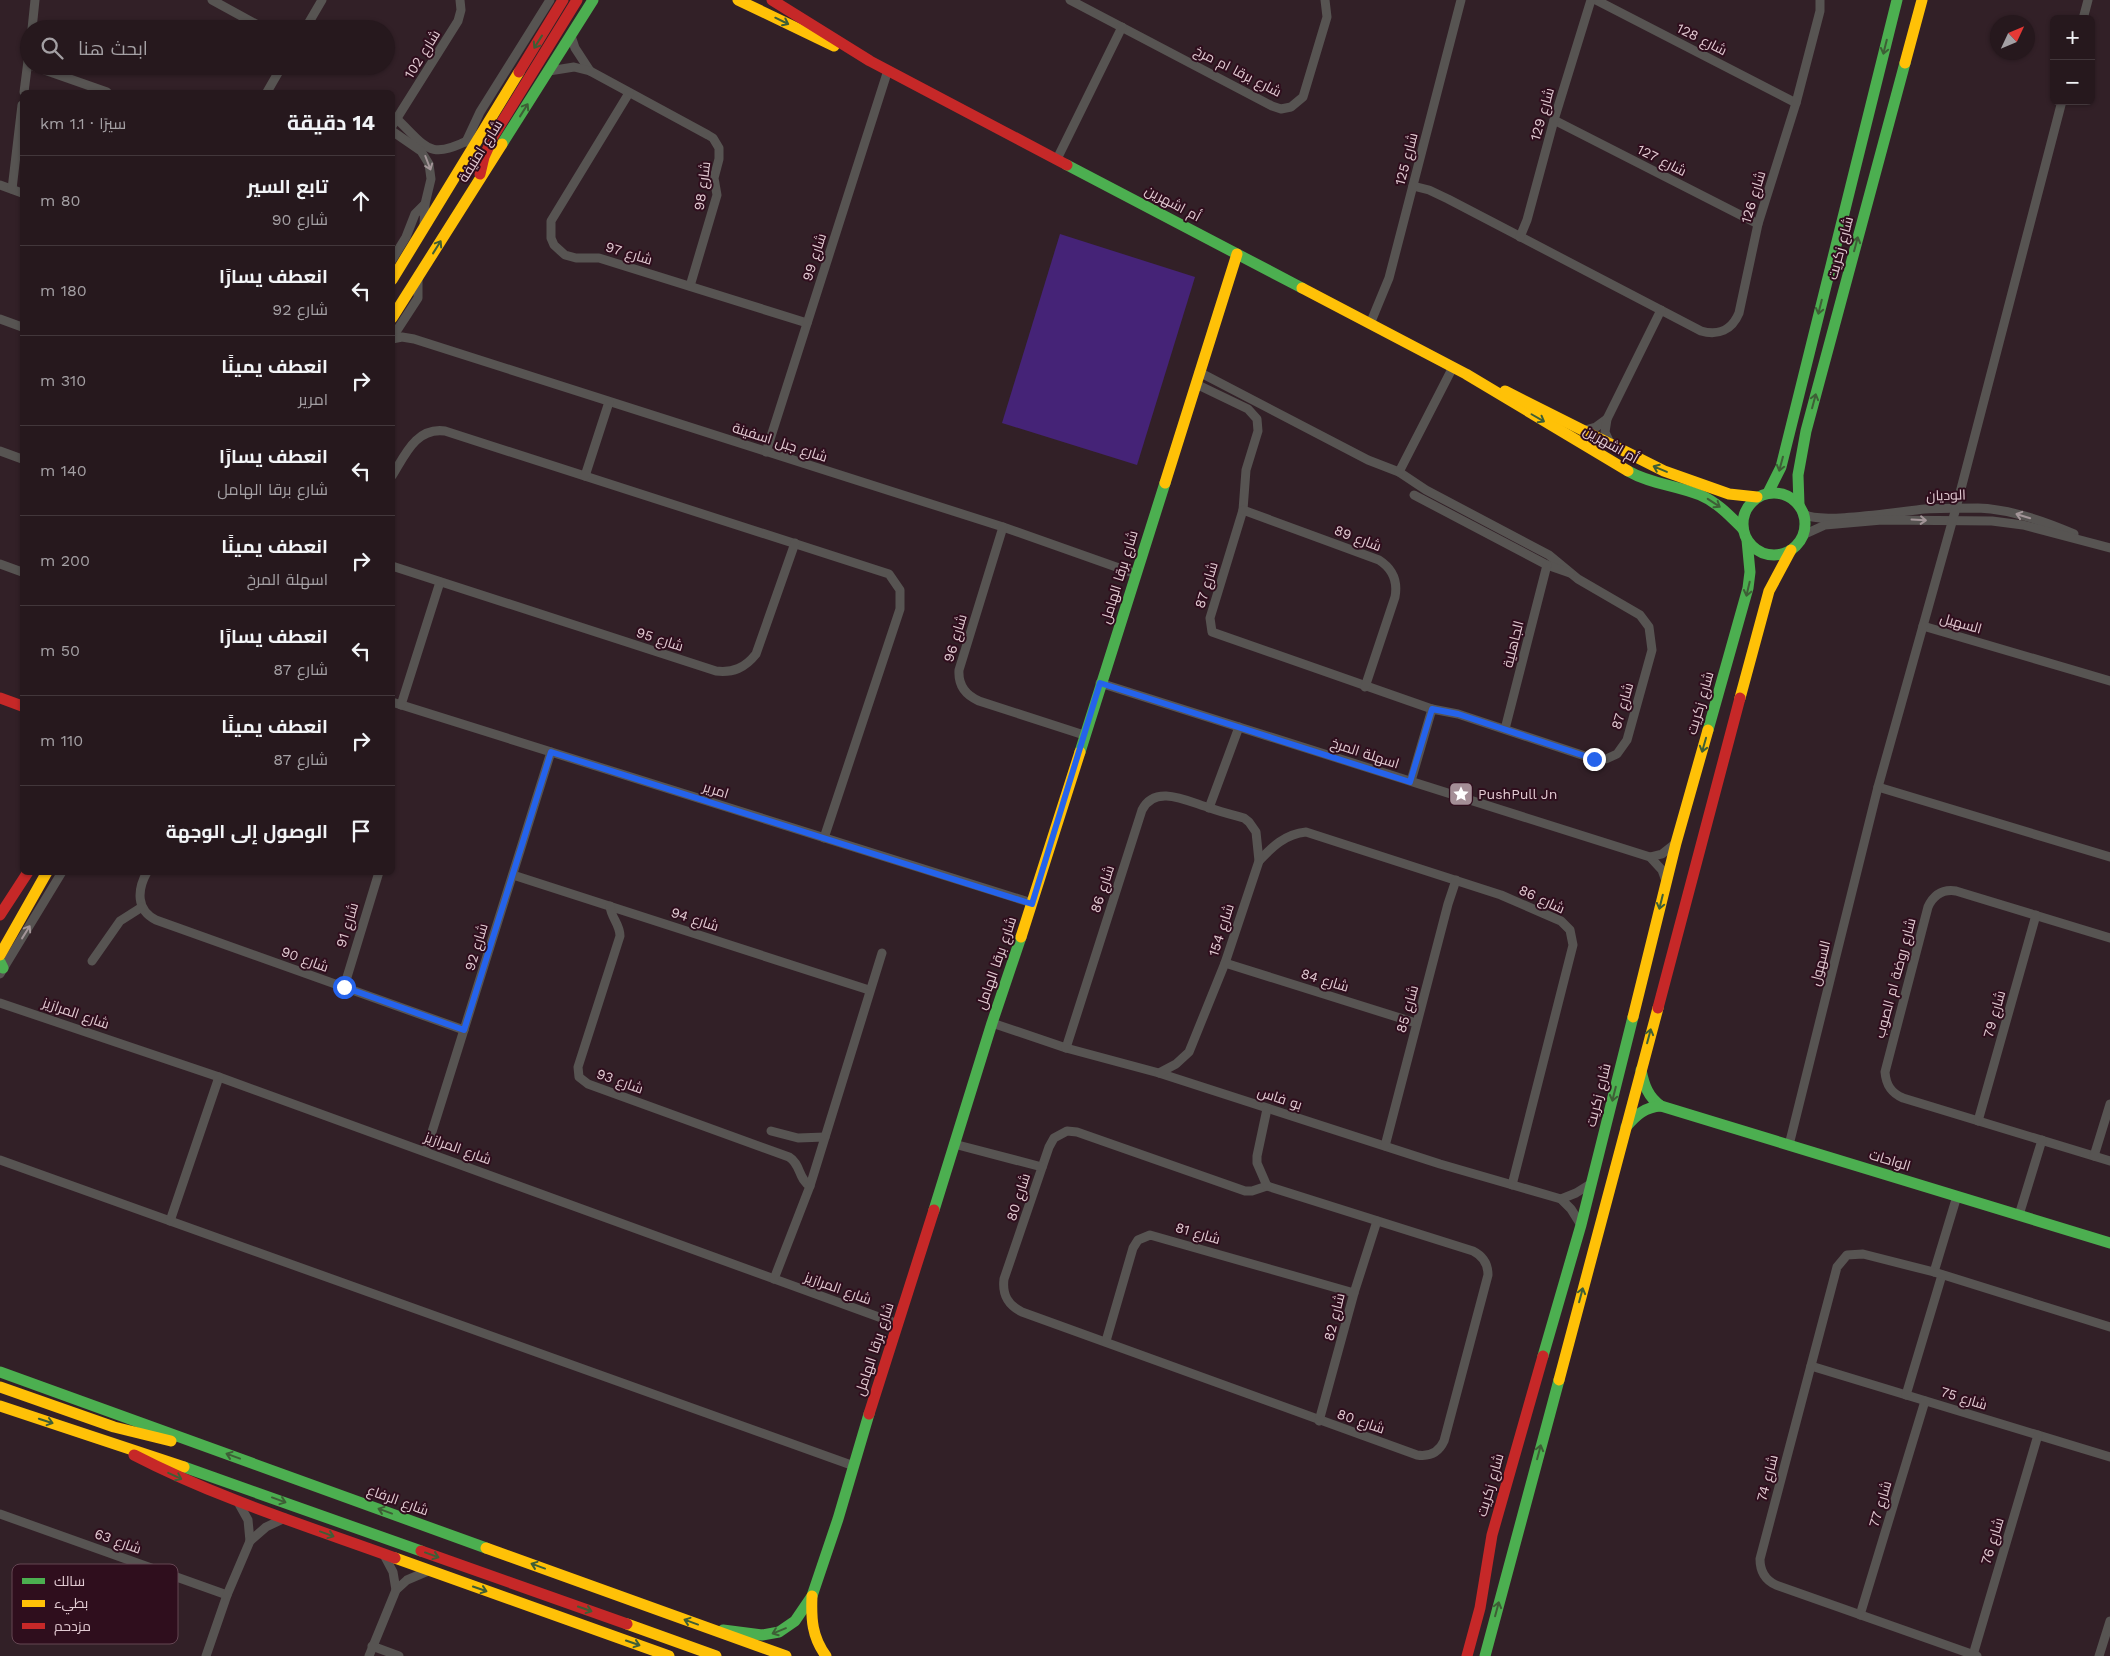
<!DOCTYPE html>
<html lang="ar">
<head>
<meta charset="utf-8">
<style>
  :root { --surface:#26181d; --page:#2e2126; --text:#f1f3f6; --muted:#a4a0a4; --line:#42373b }
  body { margin:0; font-family:"Work Sans",Cairo,sans-serif; background:var(--page); color:var(--text); direction:rtl }
  .controls { position:absolute; right:15px; top:15px; display:grid; overflow:hidden; border-radius:8px; box-shadow:0 1px 4px #0004 }
  .controls button { width:45px; height:45px; display:grid; place-items:center; padding:0; border:0; border-bottom:1px solid var(--line); background:var(--surface); color:var(--text); font:25px sans-serif }
  .compass { position:absolute; left:1990px; top:15px; width:45px; height:45px; border-radius:50%; background:var(--surface); box-shadow:0 1px 4px #0004; rotate:46deg }
  .stop { position:absolute; width:15px; height:15px; margin:-11px; border:4px solid #2563eb; border-radius:50%; background:#fff }
  .stop.end { background:#2563eb; border-color:#fff; box-shadow:0 1px 5px #0008 }
  .list { margin:0; padding:0; list-style:none }
  h2 { display:flex; justify-content:space-between; align-items:center; height:65px; margin:0; padding:0 20px; font-size:21px }
  h2 small { font-size:16px; font-weight:400; color:var(--muted) }
  .list li { display:grid; grid-template-columns:32px 1fr auto; gap:15px; align-items:center; box-sizing:border-box; height:90px; padding:0 20px; border-top:1px solid var(--line) }
  .list b { display:block; font-size:19px; white-space:nowrap }
  .list p { margin:0; font-size:16px; white-space:nowrap; color:var(--muted) }
  .list em { font-size:16px; font-style:normal; color:var(--muted) }
  .icon { flex:none; width:28px; height:28px; fill:none; stroke:currentColor; stroke-width:2; stroke-linecap:round; stroke-linejoin:round }
  .map { position:relative; flex:none; width:2110px; height:1656px; overflow:hidden; direction:ltr }
  .search { position:absolute; background:var(--surface); box-shadow:0 1px 4px #0004; left:20px; top:20px; width:375px; height:55px; display:flex; align-items:center; gap:12px; box-sizing:border-box; padding:0 18px; border-radius:28px; color:var(--muted); font-size:19px }
  .panel { position:absolute; background:var(--surface); box-shadow:0 1px 4px #0004; left:20px; top:90px; width:375px; height:785px; border-radius:8px; direction:rtl }
  .map>svg:first-child { display:block }
</style>
</head>
<body>
<div class="map">
<svg width="2110" height="1656" viewBox="0 0 2110 1656">
  <rect width="100%" height="100%" fill="#322027"/>
  <polygon fill="#452377" points="1060,234 1195,277 1137,465 1002,423"/>
  <g fill="none" stroke-linecap="round" stroke-linejoin="round">
    <g stroke="#575452" stroke-width="9">
      <polyline points="212,0 265,29"/>
      <polyline points="1070,0 1272,106 1281,109 1291,107 1303,97 1327,17 1325,0"/>
      <polyline points="1596,0 1796,103"/>
      <polyline points="2083,19 2088,0"/>
      <polyline points="32,29 35,0"/>
      <polyline points="305,29 322,0"/>
      <polyline points="571,36 575,48 590,71"/>
      <polyline points="33,66 107,92"/>
      <polyline points="549,71 574,67 590,71 708,135 713,138 719,148 719,159 714,178 717,195 690,286"/>
      <polyline points="24,92 29,53"/>
      <polyline points="267,92 282,66"/>
      <polyline points="629,93 551,221 551,238 554,245 565,255 576,258 599,258 807,323"/>
      <path d="M397,119c31,30 32,41 74,20"/>
      <polyline points="1554,120 1758,224"/>
      <polyline points="392,126 458,21 461,10 460,0"/>
      <polyline points="392,131 421,151 429,164 431,179 425,204 424,225"/>
      <polyline points="466,142 480,112 550,0"/>
      <polyline points="1057,159 1122,27"/>
      <polyline points="0,185 22,193"/>
      <path d="M1413,186l16,4 19,9 253,132c17,5 31,-1 38,-18l19,-89 38,-121 24,-92v-11"/>
      <polyline points="12,189 22,105"/>
      <polyline points="1520,237 1527,220 1554,120 1591,0"/>
      <polyline points="392,260 406,237 415,214 425,204"/>
      <polyline points="0,319 22,327"/>
      <polyline points="1370,324 1389,278 1461,0"/>
      <polyline points="392,338 418,298 418,277"/>
      <polyline points="392,339 402,337 414,339 1003,527 1136,574"/>
      <polyline points="1199,372 1368,460 1399,472 1426,490 1549,555 1578,579 1640,615 1649,627 1652,650 1627,740 1617,754 1606,759 1594,759 1458,714 1432,709 1411,781"/>
      <polyline points="1196,384 1248,409 1257,419 1258,431 1246,470 1243,510 1210,618 1212,632 1432,709"/>
      <polyline points="1585,430 1596,427 1607,419"/>
      <polyline points="1610,443 1605,432 1607,419 1661,310"/>
      <polyline points="0,451 22,459"/>
      <polyline points="766,452 888,70"/>
      <polyline points="1399,472 1453,367"/>
      <path d="M392,476c13,-21 24,-49 53,-45l444,143 11,16v19l-76,229"/>
      <polyline points="585,476 609,402"/>
      <polyline points="1414,495 1547,565 1570,573"/>
      <path d="M1243,510l136,50c14,9 19,21 16,37l-30,90"/>
      <path d="M1804,514c15,11 97,-3 121,-5 17,-1 35,-1 53,-1 33,1 66,13 96,26"/>
      <path d="M1003,527l-44,143c-1,15 6,25 20,31l105,34"/>
      <polyline points="1803,535 1825,525 1882,520 1992,521 2023,525 2110,548"/>
      <polyline points="0,564 22,572"/>
      <path d="M392,566l324,105c17,2 29,-3 40,-17l39,-111"/>
      <polyline points="1923,626 2110,681"/>
      <polyline points="1100,683 1650,857 1662,870 1666,881"/>
      <polyline points="392,702 1032,903"/>
      <polyline points="401,705 440,582"/>
      <polyline points="1505,729 1547,565"/>
      <polyline points="1878,787 2110,857"/>
      <polyline points="1209,808 1239,727"/>
      <polyline points="1650,857 1662,854 1676,843"/>
      <path d="M1259,861c13,-14 26,-27 47,-29l195,63 53,23 7,3 9,9 3,15 -61,240"/>
      <path d="M147,872c-10,18 -11,38 9,48l308,110"/>
      <polyline points="513,875 869,990"/>
      <path d="M610,906c1,12 10,18 10,30l-42,131 1,10 9,7 201,73c12,7 9,22 21,29"/>
      <path d="M2110,938l-154,-47c-13,-2 -22,3 -28,16l-43,165c1,13 6,21 18,26l207,63"/>
      <polyline points="92,961 120,921 142,907"/>
      <polyline points="1225,963 1416,1023"/>
      <polyline points="0,974 62,872"/>
      <polyline points="344,987 379,872"/>
      <polyline points="0,1003 219,1077 898,1324"/>
      <polyline points="992,1023 1066,1048 1159,1073 1440,1164 1561,1199 1571,1209 1581,1225"/>
      <path d="M1066,1048l76,-238c13,-27 47,-8 68,-2 11,4 23,7 34,10l5,4 7,10 3,29 -34,102 -36,89 -13,12 -17,9"/>
      <polyline points="1978,1121 2036,915"/>
      <polyline points="771,1131 798,1138 825,1137"/>
      <path d="M1067,1131l10,1 168,59h7l15,-5 206,65c10,5 15,13 15,24l-44,166c-5,11 -14,16 -27,14l-395,-143c-14,-7 -20,-17 -18,-33l45,-132 5,-9z"/>
      <polyline points="954,1144 1042,1167"/>
      <polyline points="1789,1145 1878,787 1956,508 2062,101"/>
      <polyline points="1385,1146 1448,904 1456,880"/>
      <polyline points="426,1151 551,752"/>
      <polyline points="2094,1156 2110,1104"/>
      <polyline points="0,1160 854,1466"/>
      <polyline points="1267,1186 1257,1163 1257,1156 1267,1109"/>
      <polyline points="1561,1199 1576,1193 1592,1183"/>
      <polyline points="2019,1215 2042,1140"/>
      <polyline points="170,1221 219,1077"/>
      <polyline points="1934,1272 1957,1196"/>
      <polyline points="774,1279 810,1186 882,953"/>
      <polyline points="1106,1341 1133,1248 1138,1240 1150,1235 1354,1293"/>
      <polyline points="1811,1366 2110,1457"/>
      <polyline points="1906,1395 1942,1275"/>
      <polyline points="1319,1421 1354,1293 1377,1221"/>
      <polyline points="238,1502 248,1520 250,1541"/>
      <polyline points="0,1514 227,1595"/>
      <polyline points="384,1555 393,1572 396,1590"/>
      <polyline points="1860,1615 1925,1401"/>
      <polyline points="372,1646 399,1656"/>
      <polyline points="1973,1655 2038,1435"/>
      <polyline points="206,1656 227,1595 250,1541 266,1527 285,1518"/>
      <polyline points="369,1656 396,1590 407,1580 428,1571"/>
      <path d="M1977,1656l-201,-71c-11,-5 -16,-13 -16,-26l77,-292 10,-12 16,-1 71,18 176,55"/>
      <polyline points="2099,1656 2110,1621"/>
    </g>
    <g stroke="#4caf50" stroke-width="11">
      <polyline points="502,144 593,0"/>
      <polyline points="1067,165 1302,288"/>
      <path d="M1628,471c22,13 48,14 72,24 17,7 30,21 43,34"/>
      <circle cx="1774" cy="524" r="31"/>
      <polyline points="1768,493 1781,467 1897,0"/>
      <polyline points="1799,505 1798,475 1806,431 1905,63"/>
      <polyline points="1708,730 1748,588 1750,572 1747,540"/>
      <polyline points="1080,752 1165,483"/>
      <polyline points="0,962 3,968"/>
      <path d="M1641,1070c3,15 7,27 20,36l449,137"/>
      <path d="M1626,1127c10,-12 19,-20 35,-21"/>
      <polyline points="934,1210 992,1023 1021,937"/>
      <polyline points="1543,1356 1581,1225 1633,1017"/>
      <polyline points="0,1372 486,1548"/>
      <polyline points="184,1467 421,1551"/>
      <polyline points="723,1630 762,1635 779,1632 795,1621 812,1596 838,1519 869,1414"/>
      <polyline points="1485,1656 1559,1380"/>
    </g>
    <g stroke="#ffc107" stroke-width="11">
      <polyline points="738,0 834,46"/>
      <polyline points="1905,63 1922,0"/>
      <polyline points="392,280 519,72"/>
      <polyline points="1302,288 1466,374 1628,471"/>
      <polyline points="392,318 502,144"/>
      <polyline points="1505,391 1664,471 1729,494 1757,497"/>
      <polyline points="1165,483 1237,254"/>
      <polyline points="1740,698 1769,591 1791,550"/>
      <polyline points="1021,937 1080,752"/>
      <polyline points="0,955 47,872"/>
      <polyline points="1633,1017 1676,843 1708,730"/>
      <polyline points="1559,1380 1658,1008"/>
      <polyline points="0,1387 114,1427 171,1441"/>
      <polyline points="0,1406 184,1467"/>
      <polyline points="486,1548 786,1656"/>
      <polyline points="395,1558 669,1656"/>
      <path d="M812,1596c-1,23 0,41 14,60"/>
      <polyline points="627,1624 716,1656"/>
    </g>
    <g stroke="#c62828" stroke-width="11">
      <polyline points="772,0 870,61 1067,165"/>
      <polyline points="519,72 563,0"/>
      <polyline points="480,174 484,157 494,135 577,0"/>
      <polyline points="0,698 22,706"/>
      <polyline points="0,915 28,872"/>
      <polyline points="1658,1008 1740,698"/>
      <polyline points="869,1414 934,1210"/>
      <path d="M134,1455c83,43 173,71 261,103"/>
      <polyline points="421,1551 627,1624"/>
      <polyline points="1467,1656 1480,1608 1492,1535 1543,1356"/>
    </g>
  </g>
  <defs><path id="oneway-shaft" d="M-6 0H5M1.5-3L5.5 0L1.5 3" fill="none" stroke-width="1.6" stroke-linecap="round" stroke-linejoin="round" transform="scale(1.25)"/></defs>
  <g stroke="#3e5e36">
    <use href="#oneway-shaft" transform="translate(782 21) rotate(26)"/>
    <use href="#oneway-shaft" transform="translate(538 42) rotate(122)"/>
    <use href="#oneway-shaft" transform="translate(1885 47) rotate(104)"/>
    <use href="#oneway-shaft" transform="translate(524 110) rotate(-58)"/>
    <use href="#oneway-shaft" transform="translate(1856 244) rotate(-75)"/>
    <use href="#oneway-shaft" transform="translate(437 247) rotate(-58)"/>
    <use href="#oneway-shaft" transform="translate(1820 307) rotate(104)"/>
    <use href="#oneway-shaft" transform="translate(1814 401) rotate(-75)"/>
    <use href="#oneway-shaft" transform="translate(1538 418) rotate(30)"/>
    <use href="#oneway-shaft" transform="translate(1781 464) rotate(105)"/>
    <use href="#oneway-shaft" transform="translate(1660 469) rotate(-157)"/>
    <use href="#oneway-shaft" transform="translate(1714 503) rotate(33)"/>
    <use href="#oneway-shaft" transform="translate(1748 589) rotate(103)"/>
    <use href="#oneway-shaft" transform="translate(1704 745) rotate(106)"/>
    <use href="#oneway-shaft" transform="translate(1661 902) rotate(104)"/>
    <use href="#oneway-shaft" transform="translate(1649 1036) rotate(-75)"/>
    <use href="#oneway-shaft" transform="translate(1614 1094) rotate(104)"/>
    <use href="#oneway-shaft" transform="translate(1581 1295) rotate(-75)"/>
    <use href="#oneway-shaft" transform="translate(46 1421) rotate(18)"/>
    <use href="#oneway-shaft" transform="translate(1539 1452) rotate(-75)"/>
    <use href="#oneway-shaft" transform="translate(233 1456) rotate(-160)"/>
    <use href="#oneway-shaft" transform="translate(175 1476) rotate(25)"/>
    <use href="#oneway-shaft" transform="translate(279 1500) rotate(20)"/>
    <use href="#oneway-shaft" transform="translate(385 1511) rotate(-160)"/>
    <use href="#oneway-shaft" transform="translate(327 1534) rotate(20)"/>
    <use href="#oneway-shaft" transform="translate(432 1555) rotate(20)"/>
    <use href="#oneway-shaft" transform="translate(538 1566) rotate(-160)"/>
    <use href="#oneway-shaft" transform="translate(480 1589) rotate(19)"/>
    <use href="#oneway-shaft" transform="translate(585 1609) rotate(19)"/>
    <use href="#oneway-shaft" transform="translate(1497 1609) rotate(-75)"/>
    <use href="#oneway-shaft" transform="translate(691 1622) rotate(-160)"/>
    <use href="#oneway-shaft" transform="translate(779 1631) rotate(158)"/>
    <use href="#oneway-shaft" transform="translate(633 1643) rotate(19)"/>
  </g>
  <g stroke="#a39598">
    <use href="#oneway-shaft" transform="translate(428 163) rotate(69)"/>
    <use href="#oneway-shaft" transform="translate(2023 516) rotate(-163)"/>
    <use href="#oneway-shaft" transform="translate(1919 520) rotate(3)"/>
    <use href="#oneway-shaft" transform="translate(26 932) rotate(-58)"/>
  </g>
  <g fill="none" stroke-linecap="round" stroke-linejoin="round">
    <polyline stroke="#2563eb" stroke-width="6" points="344,987 464,1030 551,752 1032,904 1100,683 1410,782 1432,709 1458,714 1594,759"/>
  </g>
  <defs>
    <symbol id="sight-square" viewBox="-11 -11 22 22"><rect x="-9" y="-9" width="18" height="18" rx="4" fill="#a48e96" stroke="#2f0e1d"/><path d="M0-6L1.8-2.2L6-1.7L2.9 1.2L3.7 5.4L0 3.3L-3.7 5.4L-2.9 1.2L-6-1.7L-1.8-2.2Z" fill="#fff"/></symbol>
  </defs>
  <g fill-rule="evenodd">
    <use href="#sight-square" x="1447" y="780" width="28" height="28"/>
  </g>
  <g text-anchor="middle" dominant-baseline="central" stroke-width="4" stroke-linejoin="round" paint-order="stroke">
    <g font-size="14" fill="#e2cad2" stroke="#2f0e1d">
      <text transform="translate(1702 39) rotate(27)">شارع 128</text>
      <text transform="translate(422 54) rotate(-58)">شارع 102</text>
      <text transform="translate(1238 71) rotate(27)">شارع برقا ام مرخ</text>
      <text transform="translate(1542 114) rotate(-74)">شارع 129</text>
      <text transform="translate(480 151) rotate(-58)">شارع امنيفة</text>
      <text transform="translate(1406 159) rotate(-75)">شارع 125</text>
      <text transform="translate(1662 160) rotate(27)">شارع 127</text>
      <text transform="translate(702 186) rotate(-82)">شارع 98</text>
      <text transform="translate(1753 197) rotate(-73)">شارع 126</text>
      <text transform="translate(1173 203) rotate(28)">أم اشهرين</text>
      <text transform="translate(1840 248) rotate(-75)">شارع زكريت</text>
      <text transform="translate(629 253) rotate(17)">شارع 97</text>
      <text transform="translate(814 257) rotate(-72)">شارع 99</text>
      <text transform="translate(780 442) rotate(18)">شارع جبل اسفينة</text>
      <text transform="translate(1611 444) rotate(30)">أم اشهرين</text>
      <text transform="translate(1946 495) rotate(-2)">الوديان</text>
      <text transform="translate(1358 538) rotate(21)">شارع 89</text>
      <text transform="translate(1119 577) rotate(-73)">شارع برقا الهامل</text>
      <text transform="translate(1206 585) rotate(-73)">شارع 87</text>
      <text transform="translate(1961 623) rotate(16)">السهيل</text>
      <text transform="translate(955 638) rotate(-73)">شارع 96</text>
      <text transform="translate(660 639) rotate(18)">شارع 95</text>
      <text transform="translate(1513 644) rotate(-76)">الجاهلية</text>
      <text transform="translate(1700 703) rotate(-74)">شارع زكريت</text>
      <text transform="translate(1622 706) rotate(-74)">شارع 87</text>
      <text transform="translate(1365 753) rotate(18)">اسهلة المرخ</text>
      <text transform="translate(716 790) rotate(18)">امرير</text>
      <text transform="translate(1102 889) rotate(-72)">شارع 86</text>
      <text transform="translate(1542 899) rotate(25)">شارع 86</text>
      <text transform="translate(695 919) rotate(18)">شارع 94</text>
      <text transform="translate(347 925) rotate(-73)">شارع 91</text>
      <text transform="translate(1221 930) rotate(-72)">شارع 154</text>
      <text transform="translate(476 947) rotate(-73)">شارع 92</text>
      <text transform="translate(305 959) rotate(20)">شارع 90</text>
      <text transform="translate(996 963) rotate(-71)">شارع برقا الهامل</text>
      <text transform="translate(1820 963) rotate(-76)">السهول</text>
      <text transform="translate(1895 978) rotate(-75)">شارع روضة ام الصوب</text>
      <text transform="translate(1325 980) rotate(17)">شارع 84</text>
      <text transform="translate(1407 1009) rotate(-74)">شارع 85</text>
      <text transform="translate(76 1013) rotate(19)">شارع المرازيز</text>
      <text transform="translate(1994 1014) rotate(-74)">شارع 79</text>
      <text transform="translate(620 1081) rotate(20)">شارع 93</text>
      <text transform="translate(1598 1095) rotate(-76)">شارع زكريت</text>
      <text transform="translate(1280 1098) rotate(18)">بو فاس</text>
      <text transform="translate(458 1148) rotate(20)">شارع المرازيز</text>
      <text transform="translate(1890 1160) rotate(17)">الواحات</text>
      <text transform="translate(1018 1197) rotate(-72)">شارع 80</text>
      <text transform="translate(1198 1233) rotate(16)">شارع 81</text>
      <text transform="translate(838 1288) rotate(20)">شارع المرازيز</text>
      <text transform="translate(1334 1317) rotate(-76)">شارع 82</text>
      <text transform="translate(874 1349) rotate(-72)">شارع برقا الهامل</text>
      <text transform="translate(1964 1398) rotate(17)">شارع 75</text>
      <text transform="translate(1361 1421) rotate(19)">شارع 80</text>
      <text transform="translate(1767 1478) rotate(-75)">شارع 74</text>
      <text transform="translate(1490 1485) rotate(-74)">شارع زكريت</text>
      <text transform="translate(398 1500) rotate(20)">شارع الرفاع</text>
      <text transform="translate(1880 1504) rotate(-73)">شارع 77</text>
      <text transform="translate(118 1541) rotate(20)">شارع 63</text>
      <text transform="translate(1992 1541) rotate(-73)">شارع 76</text>
    </g>
    <g font-size="14" fill="#e2cad2" stroke="#2f0e1d" text-anchor="start">
      <text x="1478" y="794">PushPull Jn</text>
    </g>
  </g>
  <rect x="12" y="1564" width="166" height="80" rx="8" fill="#2f0e1d" stroke="#654653" stroke-width="1"/>
  <rect x="22" y="1578" width="23" height="6" fill="#4caf50"/>
  <rect x="22" y="1600" width="23" height="7" fill="#ffc107"/>
  <rect x="22" y="1623" width="23" height="6" fill="#c62828"/>
  <g font-size="14" fill="#e2cad2">
    <text x="54" y="1586">سالك</text>
    <text x="54" y="1608">بطيء</text>
    <text x="54" y="1631">مزدحم</text>
  </g>
</svg>
<div class="controls">
<button>+</button>
<button>−</button>
</div>
<svg class="compass" viewBox="-18 -18 36 36"><path d="M0-13l5 13h-10z" fill="#e53935"/><path d="M0 13l5-13h-10z" fill="#a4a0a4"/></svg>
<div class="stop" style="left:344px;top:987px"></div>
<div class="stop end" style="left:1594px;top:759px"></div>
<div class="search"><svg class="icon" aria-label="search" viewBox="0 0 24 24"><circle cx="10" cy="10" r="6"/><path d="M15 15l6 6"/></svg>ابحث هنا</div>
<section class="panel">
<h2>14 دقيقة<small>سيرًا · 1.1 km</small></h2>
<ul class="list">
<li><svg class="icon" aria-label="ahead" viewBox="0 0 24 24"><path d="M12 20V5M6 11l6-6 6 6"/></svg><div><b>تابع السير</b><p>شارع 90</p></div><em>80 m</em></li>
<li><svg class="icon" aria-label="left" viewBox="0 0 24 24"><path d="M17 20v-9H6M10 6l-5 5 5 5"/></svg><div><b>انعطف يسارًا</b><p>شارع 92</p></div><em>180 m</em></li>
<li><svg class="icon" aria-label="right" viewBox="0 0 24 24"><path d="M7 20v-9h11M14 6l5 5-5 5"/></svg><div><b>انعطف يمينًا</b><p>امرير</p></div><em>310 m</em></li>
<li><svg class="icon" aria-label="left" viewBox="0 0 24 24"><path d="M17 20v-9H6M10 6l-5 5 5 5"/></svg><div><b>انعطف يسارًا</b><p>شارع برقا الهامل</p></div><em>140 m</em></li>
<li><svg class="icon" aria-label="right" viewBox="0 0 24 24"><path d="M7 20v-9h11M14 6l5 5-5 5"/></svg><div><b>انعطف يمينًا</b><p>اسهلة المرخ</p></div><em>200 m</em></li>
<li><svg class="icon" aria-label="left" viewBox="0 0 24 24"><path d="M17 20v-9H6M10 6l-5 5 5 5"/></svg><div><b>انعطف يسارًا</b><p>شارع 87</p></div><em>50 m</em></li>
<li><svg class="icon" aria-label="right" viewBox="0 0 24 24"><path d="M7 20v-9h11M14 6l5 5-5 5"/></svg><div><b>انعطف يمينًا</b><p>شارع 87</p></div><em>110 m</em></li>
<li><svg class="icon" aria-label="arrive" viewBox="0 0 24 24"><path d="M6 21V4h12l-3 4 3 4H6"/></svg><div><b>الوصول إلى الوجهة</b></div></li>
</ul>
</section>
</div>
</body>
</html>
